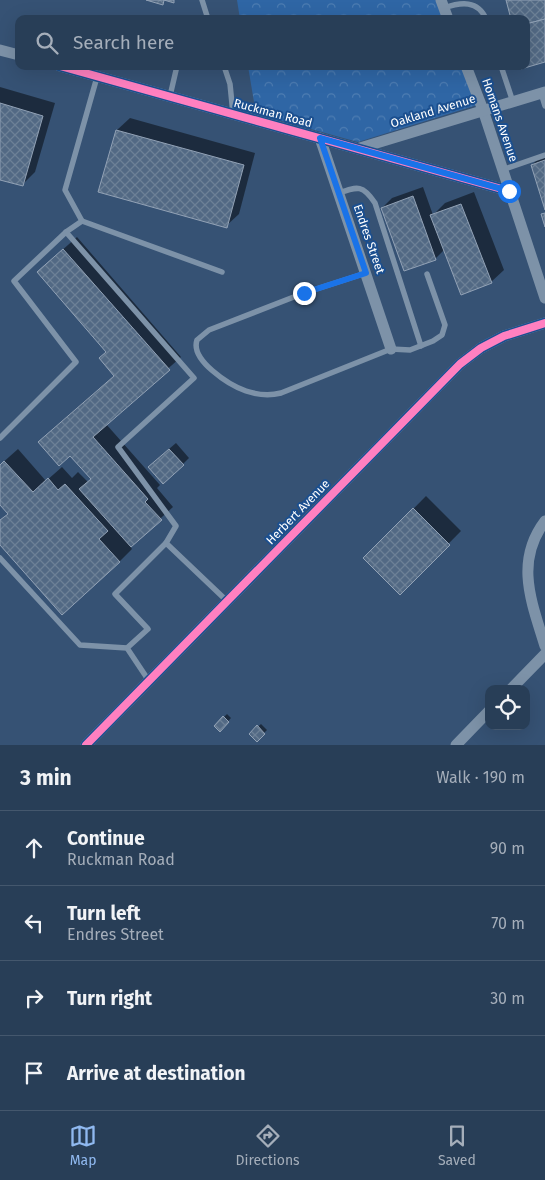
<!DOCTYPE html>
<html lang="en">
<head>
<meta charset="utf-8">
<style>
  :root { --surface:#283e57; --page:#30455d; --text:#f1f3f6; --muted:#a5aeba; --line:#44576d; --accent:#90b9f0 }
  body { margin:0; font-family:"Fira Sans",sans-serif; background:var(--page); color:var(--text) }
  .controls { position:absolute; right:15px; bottom:15px; display:grid; overflow:hidden; border-radius:10px; box-shadow:0 5px 20px #0002 }
  .controls button { width:45px; height:45px; display:grid; place-items:center; padding:0; border:0; border-bottom:1px solid var(--line); background:var(--surface); color:var(--text); font:25px sans-serif }
  .stop { position:absolute; width:15px; height:15px; margin:-11px; border:4px solid #1a73e8; border-radius:50%; background:#fff }
  .stop.end { background:#1a73e8; border-color:#fff; box-shadow:0 1px 5px #0008 }
  .list { margin:0; padding:0; list-style:none }
  h2 { display:flex; justify-content:space-between; align-items:center; height:65px; margin:0; padding:0 20px; font-size:21px }
  h2 small { font-size:16px; font-weight:400; color:var(--muted) }
  .list li { display:grid; grid-template-columns:32px 1fr auto; gap:15px; align-items:center; box-sizing:border-box; height:75px; padding:0 20px; border-top:1px solid var(--line) }
  .list b { display:block; font-size:19px; white-space:nowrap }
  .list p { margin:0; font-size:16px; white-space:nowrap; color:var(--muted) }
  .list em { font-size:16px; font-style:normal; color:var(--muted) }
  .icon { flex:none; width:28px; height:28px; fill:none; stroke:currentColor; stroke-width:2; stroke-linecap:round; stroke-linejoin:round }
  .map { position:relative; flex:none; width:545px; height:745px; overflow:hidden }
  .search { position:absolute; background:var(--surface); box-shadow:0 5px 20px #0002; left:15px; right:15px; top:15px; height:55px; display:flex; align-items:center; gap:12px; box-sizing:border-box; padding:0 18px; border-radius:10px; color:var(--muted); font-size:19px }
  .sheet { height:365px; background:var(--surface) }
  nav { display:flex; justify-content:space-around; align-items:center; box-sizing:border-box; height:70px; border-top:1px solid var(--line); background:var(--surface); font-size:14px; color:var(--muted) }
  nav a { display:grid; justify-items:center; gap:2px }
  nav .on { color:var(--accent) }
  .map>svg:first-child { display:block }
</style>
</head>
<body>
<div class="map">
<svg width="545" height="745" viewBox="0 0 545 745">
  <defs>
    <pattern id="forest-crowns" width="20" height="18" patternUnits="userSpaceOnUse" patternTransform="scale(1.25)"><rect width="20" height="18" fill="#2f66a5"/><path d="M2 6a3 3 0 1 1 6 0M12 15a3 3 0 1 1 6 0" fill="none" stroke="#4e7db2"/></pattern>
    <pattern id="building-cross-hatch" width="8" height="8" patternUnits="userSpaceOnUse" patternTransform="scale(1.25)"><rect width="8" height="8" fill="#526984"/><path d="M0 0l8 8M0 8l8-8" fill="none" stroke="#6c8096"/></pattern>
  </defs>
  <rect width="100%" height="100%" fill="#365274"/>
  <g fill="url(#forest-crowns)">
    <polygon points="237,0 439,0 446,19 240,19"/>
    <polygon points="248,66 463,66 477,105 358,142 256,114"/>
  </g>
  <g fill="#0007">
    <polygon points="0,87 55,103 35,172 22,185 0,178"/>
    <polygon points="130,118 255,153 239,214 226,226 117,130"/>
    <polygon points="545,152 545,206 532,165"/>
    <polygon points="423,187 433,215 445,203 474,192 504,270 491,282 445,249 435,259 382,208 392,198"/>
    <polygon points="77,237 181,357 106,424 160,485 157,488 173,507 130,546 132,549 120,561 62,613 0,543 0,521 9,513 0,503 0,465 18,449 46,481 62,467 72,478 78,472 88,482 92,478 53,429 115,375 108,351 51,260"/>
    <polygon points="176,443 189,458 183,464 156,460"/>
    <polygon points="426,496 461,531 400,593 365,558"/>
    <polygon points="227,714 231,718 220,730 215,726"/>
    <polygon points="261,724 267,730 257,740 250,734"/>
  </g>
  <g fill="url(#building-cross-hatch)" stroke="#92a2b6">
    <polygon points="146,0 174,0 174,3 164,0 163,5"/>
    <polygon points="506,0 545,0 545,19 526,24 526,19 511,19"/>
    <polygon points="545,19 545,62 521,69 520,66 526,66 526,24"/>
    <polygon points="0,103 43,116 23,186 0,180"/>
    <polygon points="116,130 244,165 227,228 98,192"/>
    <polygon points="545,160 545,210 531,165"/>
    <polygon points="413,196 436,260 404,271 381,208"/>
    <polygon points="461,204 492,283 461,295 430,215"/>
    <polygon points="545,213 545,227 541,214"/>
    <polygon points="63,249 170,370 93,437 148,499 145,502 162,520 131,547 79,489 91,479 70,456 59,466 38,442 114,376 99,358 106,352 37,272"/>
    <polygon points="169,449 184,465 163,484 148,467"/>
    <polygon points="4,461 33,492 48,478 58,490 65,484 108,531 99,539 120,562 62,615 0,545 0,520 8,514 0,505 0,465"/>
    <polygon points="413,508 450,545 400,595 363,558"/>
    <polygon points="223,716 229,722 220,732 214,726"/>
    <polygon points="257,725 265,734 257,742 249,734"/>
  </g>
  <g fill="none" stroke-linecap="round" stroke-linejoin="round">
    <g stroke="#7d92a8" stroke-width="5.5">
      <polyline points="202,0 208,19"/>
      <path d="M444,8c17,-6 34,-8 42,11"/>
      <polyline points="224,66 230,84 233,114"/>
      <polyline points="501,66 513,102"/>
      <polyline points="541,93 545,106"/>
      <polyline points="170,96 177,66"/>
      <polyline points="502,170 545,155"/>
      <path d="M339,193c19,-7 24,-8 36,10l46,143"/>
      <polyline points="82,221 222,272"/>
      <polyline points="66,232 82,221 65,190 97,77"/>
      <path d="M366,273l-62,20 -95,37 -12,10c-7,20 32,45 49,51 12,4 23,5 35,2l110,-44 19,1 23,-9 9,-6 3,-10 -18,-51"/>
      <polyline points="0,438 76,362 14,281 66,232 194,378 118,447 176,526 166,543"/>
      <polyline points="0,558 80,645 127,648 149,681"/>
      <polyline points="127,648 148,629 115,594 166,543 227,601"/>
    </g>
    <g stroke="#7d92a8" stroke-width="11">
      <polyline points="441,0 448,19"/>
      <polyline points="0,50 19,55"/>
      <polyline points="60,66 509,191"/>
      <polyline points="466,66 483,110 545,298"/>
      <polyline points="320,138 391,349"/>
      <polyline points="360,148 545,92"/>
      <path d="M545,521c-31,41 -13,82 0,125"/>
      <polyline points="511,689 545,654"/>
      <polyline points="86,745 460,364 481,348 504,336 545,323"/>
      <polyline points="456,745 489,711"/>
    </g>
    <defs>
      <g id="cycleway">
        <polyline points="60,66 509,191"/>
        <polyline points="86,745 460,364 481,348 504,336 545,323"/>
      </g>
    </defs>
    <use href="#cycleway" stroke="#1b4f8f" stroke-width="11"/>
    <use href="#cycleway" stroke="#ff80c0" stroke-width="8"/>
  </g>
  <g fill="none" stroke-linecap="round" stroke-linejoin="round">
    <polyline stroke="#1a73e8" stroke-width="6" points="304,293 366,273 320,138 509,191"/>
  </g>
  <g text-anchor="middle" dominant-baseline="central" stroke-width="4" stroke-linejoin="round" paint-order="stroke">
    <g font-size="12" fill="#fff" stroke="#1b4f8f">
      <text transform="translate(433 111) rotate(-17)">Oakland Avenue</text>
      <text transform="translate(273 113) rotate(15)">Ruckman Road</text>
      <text transform="translate(500 120) rotate(71)">Homans Avenue</text>
      <text transform="translate(369 239) rotate(71)">Endres Street</text>
      <text transform="translate(298 512) rotate(-46)">Herbert Avenue</text>
    </g>
  </g>
</svg>
<div class="controls">
<button><svg class="icon" aria-label="locate" viewBox="0 0 24 24"><circle cx="12" cy="12" r="6"/><path d="M12 2v4M12 18v4M2 12h4M18 12h4"/></svg></button>
</div>
<div class="stop" style="left:509px;top:191px"></div>
<div class="stop end" style="left:304px;top:293px"></div>
<div class="search"><svg class="icon" aria-label="search" viewBox="0 0 24 24"><circle cx="10" cy="10" r="6"/><path d="M15 15l6 6"/></svg>Search here</div>
</div>
<section class="sheet">
<h2>3 min<small>Walk · 190 m</small></h2>
<ul class="list">
<li><svg class="icon" aria-label="ahead" viewBox="0 0 24 24"><path d="M12 20V5M6 11l6-6 6 6"/></svg><div><b>Continue</b><p>Ruckman Road</p></div><em>90 m</em></li>
<li><svg class="icon" aria-label="left" viewBox="0 0 24 24"><path d="M17 20v-9H6M10 6l-5 5 5 5"/></svg><div><b>Turn left</b><p>Endres Street</p></div><em>70 m</em></li>
<li><svg class="icon" aria-label="right" viewBox="0 0 24 24"><path d="M7 20v-9h11M14 6l5 5-5 5"/></svg><div><b>Turn right</b></div><em>30 m</em></li>
<li><svg class="icon" aria-label="arrive" viewBox="0 0 24 24"><path d="M6 21V4h12l-3 4 3 4H6"/></svg><div><b>Arrive at destination</b></div></li>
</ul>
</section>
<nav>
<a class="on"><svg class="icon" aria-label="map" viewBox="0 0 24 24"><path d="M3 6l6-2 6 2 6-2v14l-6 2-6-2-6 2zM9 4v14M15 6v14"/></svg>Map</a>
<a><svg class="icon" aria-label="directions" viewBox="0 0 24 24"><path d="M12 3l9 9-9 9-9-9zM9 14v-3h6M13 9l2 2-2 2"/></svg>Directions</a>
<a><svg class="icon" aria-label="saved" viewBox="0 0 24 24"><path d="M7 4h10v16l-5-4-5 4z"/></svg>Saved</a>
</nav>
</body>
</html>
